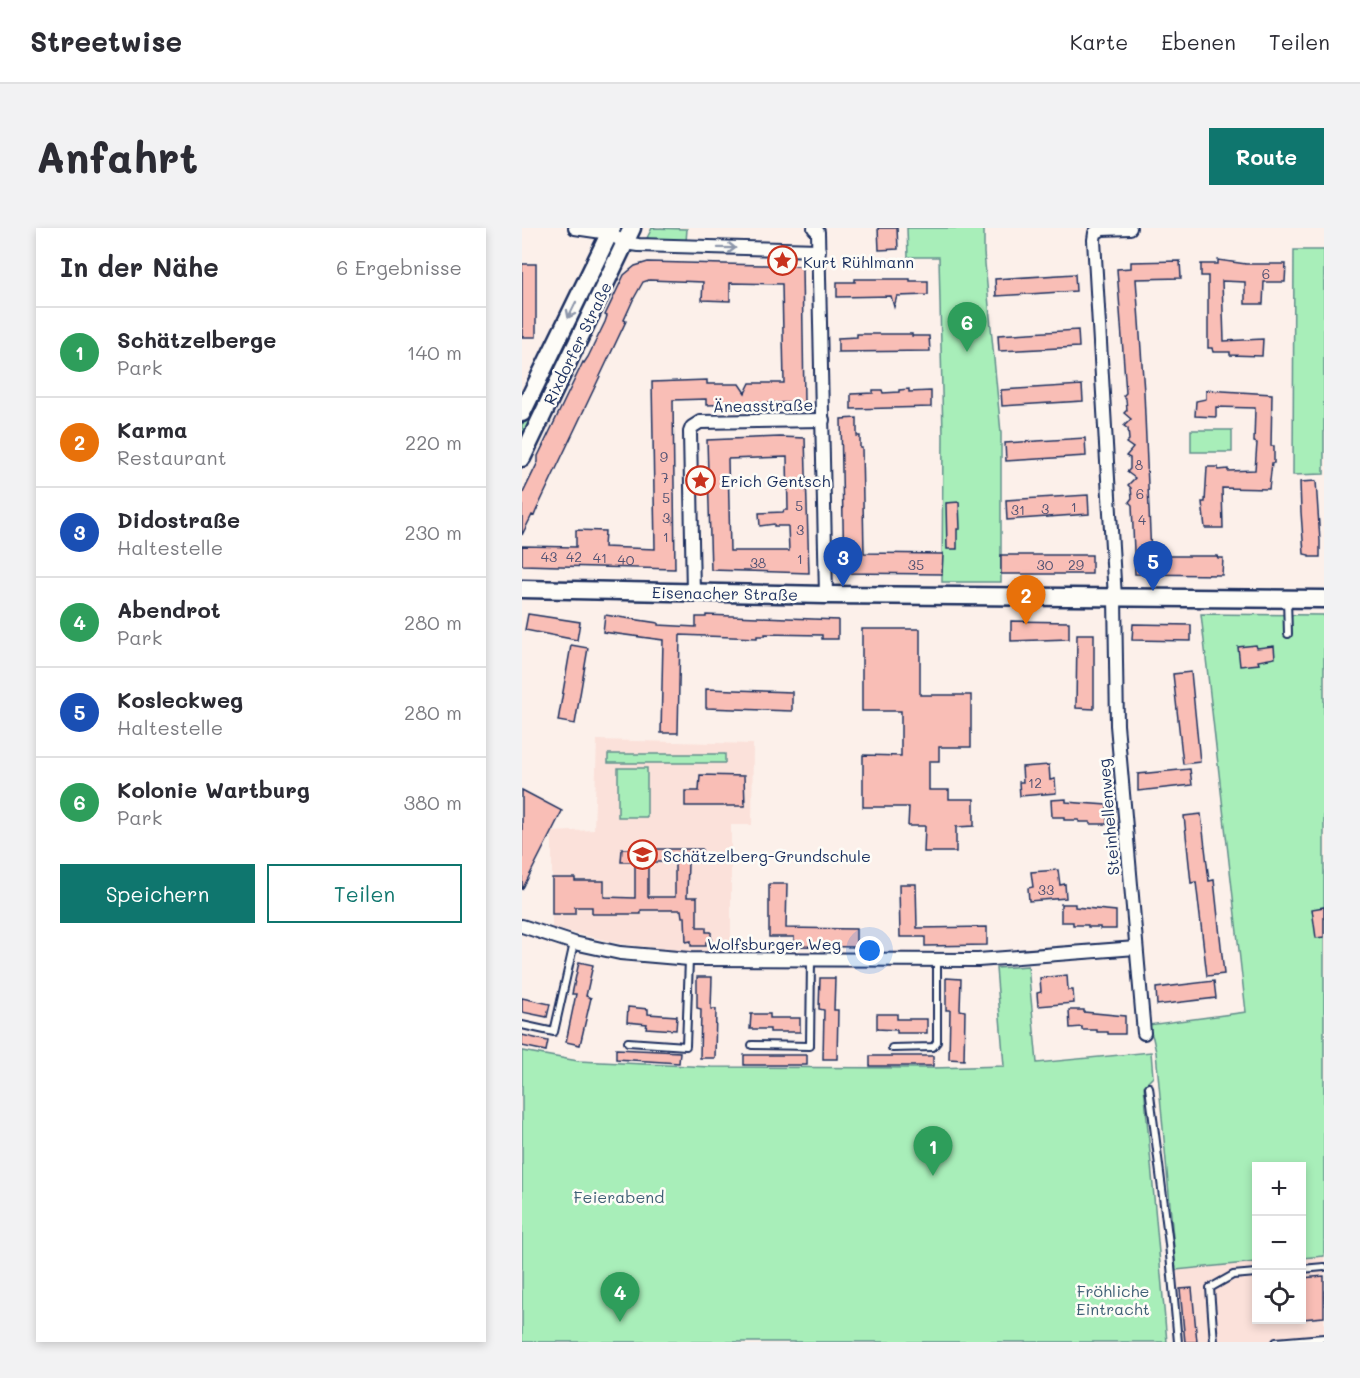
<!DOCTYPE html>
<html lang="de">
<head>
<meta charset="utf-8">
<style>
  :root { --surface:#fff; --page:#f2f2f3; --text:#2b2b33; --muted:#7c7c81; --line:#e1e1e2; --accent:#0f766e }
  body { margin:0; font-family:Mali,sans-serif; background:var(--page); color:var(--text) }
  .controls { position:absolute; right:18px; bottom:18px; display:grid; overflow:hidden; border-radius:0px; box-shadow:0 3px 9px #0003 }
  .controls button { width:54px; height:54px; display:grid; place-items:center; padding:0; border:0; border-bottom:2px solid var(--line); background:var(--surface); color:var(--text); font:30px sans-serif }
  .you { position:absolute; left:348px; top:723px; width:21px; height:21px; margin:-15px; border:4px solid #fff; border-radius:50%; background:#1a73e8; box-shadow:0 0 0 9px #1a73e833 }
  .badge { display:grid; place-items:center; width:39px; height:39px; border-radius:50%; background:var(--accent); color:#fff; font-size:20px; font-weight:700 }
  .pin { position:absolute; translate:-50% -50px; filter:drop-shadow(0 2px 3px #0008) }
  .pin::after { content:''; position:absolute; top:32px; width:21px; height:18px; background:inherit; clip-path:polygon(0 0,100% 0,50% 100%) }
  .list { margin:0; padding:0; list-style:none }
  h2 { display:flex; justify-content:space-between; align-items:center; height:78px; margin:0; padding:0 24px; font-size:26px }
  h2 small { font-size:20px; font-weight:400; color:var(--muted) }
  .list li { display:grid; grid-template-columns:39px 1fr auto; gap:18px; align-items:center; box-sizing:border-box; height:90px; padding:0 24px; border-top:2px solid var(--line) }
  .list b { display:block; font-size:22px; white-space:nowrap }
  .list p { margin:0; font-size:20px; white-space:nowrap; color:var(--muted) }
  .list em { font-size:20px; font-style:normal; color:var(--muted) }
  .actions { display:flex; gap:12px; padding:18px 24px }
  .actions a { flex:1; padding:14px 0; border:2px solid var(--accent); border-radius:0px; text-align:center; font-size:21px; color:var(--accent) }
  .actions .main { background:var(--accent); color:#fff }
  .icon { flex:none; width:33px; height:33px; fill:none; stroke:currentColor; stroke-width:2; stroke-linecap:round; stroke-linejoin:round }
  .map { position:relative; flex:none; width:802px; height:1114px; overflow:hidden; border-radius:0px }
  header { display:flex; align-items:center; gap:36px; box-sizing:border-box; height:84px; padding:0 30px; background:var(--surface); border-bottom:2px solid var(--line) }
  header strong { font-size:28px }
  nav { display:flex; gap:33px; margin-inline-start:auto; font-size:21px }
  .intro { display:flex; align-items:center; justify-content:space-between; box-sizing:border-box; height:144px; padding:0 36px }
  h1 { margin:0; font-size:42px }
  .button { padding:15px 27px; border-radius:0px; background:var(--accent); color:#fff; font-size:21px; font-weight:700 }
  main { display:flex; gap:36px; padding:0 36px }
  aside { flex:1; background:var(--surface); border-radius:0px; box-shadow:0 3px 9px #0003 }
  .map>svg:first-child { display:block }
</style>
</head>
<body>
<header>
<strong>Streetwise</strong>
<nav><a>Karte</a><a>Ebenen</a><a>Teilen</a></nav>
</header>
<div class="intro"><h1>Anfahrt</h1><a class="button">Route</a></div>
<main>
<aside>
<h2>In der Nähe<small>6 Ergebnisse</small></h2>
<ul class="list">
<li><span class="badge" style="background:#2e9e5b">1</span><div><b>Schätzelberge</b><p>Park</p></div><em>140 m</em></li>
<li><span class="badge" style="background:#e8710a">2</span><div><b>Karma</b><p>Restaurant</p></div><em>220 m</em></li>
<li><span class="badge" style="background:#1a4fb4">3</span><div><b>Didostraße</b><p>Haltestelle</p></div><em>230 m</em></li>
<li><span class="badge" style="background:#2e9e5b">4</span><div><b>Abendrot</b><p>Park</p></div><em>280 m</em></li>
<li><span class="badge" style="background:#1a4fb4">5</span><div><b>Kosleckweg</b><p>Haltestelle</p></div><em>280 m</em></li>
<li><span class="badge" style="background:#2e9e5b">6</span><div><b>Kolonie Wartburg</b><p>Park</p></div><em>380 m</em></li>
</ul>
<div class="actions"><a class="main">Speichern</a><a>Teilen</a></div>
</aside>
<div class="map">
<svg width="802" height="1114" viewBox="0 0 802 1114">
  <rect width="100%" height="100%" fill="#fcf0ea"/>
  <filter id="ink" filterUnits="userSpaceOnUse"><feTurbulence type="fractalNoise" baseFrequency=".0167" numOctaves="2"/><feDisplacementMap in="SourceGraphic" scale="12" xChannelSelector="R" yChannelSelector="G"/><feConvolveMatrix kernelMatrix="1 2 1 2 8 2 1 2 1" color-interpolation-filters="sRGB"/></filter>
  <g filter="url(#ink)">
    <g fill="#fbe1da">
      <polygon points="75,512 231,516 230,597 209,597 209,724 164,723 100,716 30,700 30,604 72,602"/>
      <polygon points="802,1028 802,1114 661,1114 654,1042 734,1034 734,1092 780,1092 780,1030"/>
    </g>
    <g fill="#a8eeb9" stroke="#628e8c" stroke-width="1.5">
      <polygon points="130,0 165,1 164,14 124,12"/>
      <polygon points="385,0 462,0 462,25 479,205 479,354 420,354 421,208 417,29 386,29"/>
      <polygon points="772,22 802,22 802,246 771,247"/>
      <polygon points="79,29 91,31 0,221 0,197"/>
      <rect x="669" y="202" width="41" height="22"/>
      <polygon points="679,386 802,387 802,1028 780,1030 780,938 734,938 734,1034 654,1042 634,824 631,810 626,797 724,784"/>
      <rect x="86" y="526" width="117" height="9"/>
      <rect x="96" y="540" width="29" height="49"/>
      <polygon points="506,738 515,835 629,824 631,849 622,858 645,1114 0,1114 0,823 56,833 189,839 411,840 482,838 474,740"/>
    </g>
    <g fill="#f9beb6" stroke="#1b2f5e" stroke-width="1.5" fill-rule="evenodd">
      <polygon points="356,0 375,0 376,21 357,22"/>
      <polygon points="696,32 724,36 764,36 763,54 742,54 741,76 723,76 723,54 700,53 702,113 741,111 740,128 708,127 708,124 691,124 690,120 686,120 686,48 679,48 679,36 696,36"/>
      <polygon points="658,33 659,50 614,51 622,164 629,328 695,328 696,330 701,330 700,347 613,346 610,277 607,274 610,270 609,260 606,257 613,250 605,244 608,241 608,230 604,228 611,220 604,215 607,212 606,201 602,198 609,191 602,185 605,182 604,171 601,168 604,165 595,41 609,40 609,34"/>
      <polygon points="126,34 280,38 282,174 184,177 184,171 151,172 153,341 0,337 0,318 54,319 54,302 83,303 82,319 133,321 130,154 185,152 185,156 217,156 223,165 228,155 262,155 260,56 208,55 208,73 180,72 181,54 127,52 121,54 111,72 102,92 104,93 80,144 14,283 12,288 10,287 0,307 0,267 16,234 16,228 61,134 62,135 66,129 83,94 85,88 83,87 102,47 113,38"/>
      <rect x="0" y="36" width="14" height="73"/>
      <polygon points="553,46 554,63 474,68 473,51"/>
      <polygon points="333,51 388,51 388,53 406,53 406,67 375,68 372,79 369,68 315,69 315,54 333,54"/>
      <polygon points="556,102 557,119 477,123 476,107"/>
      <polygon points="335,106 390,106 390,108 407,108 408,123 316,124 316,110 335,109"/>
      <polygon points="560,157 561,173 480,178 479,162"/>
      <polygon points="387,161 387,164 409,163 409,179 329,181 329,166 351,165 351,162 360,162 361,165 377,164 377,162"/>
      <polygon points="684,162 750,166 749,218 752,218 752,235 750,235 747,261 700,260 701,300 683,300 680,274 683,274 685,239 696,239 696,242 706,241 706,243 733,242 735,215 732,214 733,180 694,179 694,189 673,188 674,173 684,171"/>
      <polygon points="335,190 335,208 338,208 338,220 340,220 342,325 421,326 420,346 322,345 319,191"/>
      <path d="M258,209l25,1 4,135 -98,-3 -4,-130zM265,229l1,53h-4l-1,2 -24,1 1,13 14,-2v2h14l1,25h-59l-2,-92z"/>
      <polygon points="563,210 564,228 484,233 483,215"/>
      <polygon points="794,253 798,313 798,329 787,329 787,327 782,326 779,284 778,254"/>
      <polygon points="566,267 567,286 485,292 484,272"/>
      <polygon points="437,274 438,301 435,301 435,321 425,321 424,275"/>
      <rect x="479" y="327" width="91" height="19"/>
      <polygon points="6,386 58,394 55,412 3,402"/>
      <polygon points="83,387 136,395 136,397 174,399 174,389 184,389 184,387 316,392 316,411 300,411 300,407 243,406 243,408 235,408 235,410 158,407 156,505 139,505 141,412 81,404"/>
      <polygon points="489,393 547,394 547,411 489,413"/>
      <polygon points="611,396 669,397 669,413 610,412"/>
      <polygon points="340,401 398,401 398,467 449,467 449,519 417,519 417,533 407,533 407,562 427,562 427,571 452,571 452,598 434,599 434,624 402,624 403,598 386,598 387,579 341,579 341,527 379,528 379,483 340,483"/>
      <polygon points="555,406 572,406 572,481 554,480"/>
      <polygon points="49,417 66,420 53,496 36,493"/>
      <polygon points="734,417 735,420 752,418 753,430 736,433 737,436 718,438 716,419"/>
      <polygon points="669,444 678,534 661,536 651,446"/>
      <polygon points="184,461 270,464 270,483 184,480"/>
      <polygon points="527,537 528,552 533,551 534,565 498,568 497,554 501,554 500,539"/>
      <polygon points="668,541 670,557 616,563 616,546"/>
      <polygon points="178,547 222,548 223,578 163,578 163,563 177,563"/>
      <polygon points="0,562 40,583 0,662"/>
      <polygon points="544,571 544,574 585,577 585,596 568,596 568,594 557,594 557,592 542,592 542,589 530,589 529,572"/>
      <polygon points="679,586 687,653 692,652 702,746 685,748 674,654 669,655 662,588"/>
      <path d="M100,621h80l-1,13h-13l-1,35h10v30h9v5h5v10h-5v4h-15v-5l-5,1 -1,-25h-3l-1,-7h-40v4h-49v-7h-17v7h-23v-36h23v3h29v16l31,1v-36h-14zM126,634h27v35h-27z"/>
      <polygon points="536,642 538,657 543,656 544,670 507,673 506,660 511,659 509,644"/>
      <polygon points="247,656 265,656 264,700 334,701 334,719 272,718 272,709 247,709"/>
      <polygon points="377,656 394,656 395,700 465,699 465,717 403,718 403,709 378,709"/>
      <polygon points="539,676 553,676 553,679 594,683 594,701 578,701 578,699 566,699 566,697 551,697 551,694 539,694"/>
      <polygon points="802,679 802,709 794,710 790,681"/>
      <polygon points="57,734 71,737 64,768 69,770 58,817 44,814 54,766 50,766"/>
      <polygon points="545,747 546,762 551,762 552,775 516,778 515,765 519,764 518,750"/>
      <polygon points="175,749 190,749 189,781 194,781 193,830 178,830 179,781 175,780"/>
      <polygon points="298,750 313,750 312,782 316,782 315,831 301,831 302,782 297,781"/>
      <polygon points="424,750 439,751 438,782 443,783 442,832 427,831 428,782 424,782"/>
      <polygon points="692,753 694,770 635,777 634,760"/>
      <polygon points="0,770 28,776 25,789 0,784"/>
      <polygon points="106,779 126,781 126,786 155,788 154,802 124,800 125,796 105,794"/>
      <polygon points="547,782 562,782 562,784 603,788 603,806 586,806 586,804 575,804 575,802 560,802 560,799 548,800"/>
      <polygon points="229,786 248,786 248,790 278,790 278,804 248,804 248,801 228,801"/>
      <polygon points="355,786 375,786 375,791 405,791 405,805 375,805 375,802 355,801"/>
      <polygon points="0,807 26,813 24,823 0,818"/>
      <polygon points="94,821 158,824 157,835 94,831"/>
      <rect x="222" y="827" width="63" height="10"/>
      <rect x="348" y="828" width="63" height="10"/>
      <polygon points="802,1048 802,1089 780,1091 780,1050"/>
      <polygon points="670,1060 675,1114 663,1114 658,1061"/>
    </g>
    <g fill="none" stroke-linecap="round" stroke-linejoin="round">
      <defs>
        <g id="lane">
          <polyline points="765,371 766,406"/>
          <polyline points="0,797 32,804 52,715"/>
          <polyline points="106,814 164,818 167,731"/>
          <polyline points="230,817 288,818 289,732"/>
          <polyline points="370,820 411,819 415,814 415,732"/>
          <polyline points="627,859 647,1016 656,1114"/>
          <polyline points="780,1041 802,1039"/>
          <polyline points="692,1114 688,1060 711,1047 734,1045"/>
          <polyline points="754,1114 802,1110"/>
        </g>
        <g id="street">
          <polyline points="53,0 87,5 103,15 116,17 297,22"/>
          <polyline points="292,0 296,4 304,367"/>
          <polyline points="608,0 580,1 573,5 572,12 593,370 595,497 622,805"/>
          <polyline points="171,365 168,204 170,199 178,194 301,192"/>
          <polyline points="0,698 52,715 98,725 167,731 456,732 614,720"/>
        </g>
        <g id="secondary">
          <polyline points="0,185 90,0"/>
          <polyline points="0,230 110,0"/>
          <polyline points="0,361 304,367 802,371"/>
        </g>
      </defs>
      <use href="#lane" stroke="#1b2f5e" stroke-width="10"/>
      <use href="#street" stroke="#1b2f5e" stroke-width="16"/>
      <use href="#secondary" stroke="#1b2f5e" stroke-width="21"/>
      <use href="#lane" stroke="#fdfcf7" stroke-width="6"/>
      <use href="#street" stroke="#fdfcf7" stroke-width="12"/>
      <use href="#secondary" stroke="#fdfcf7" stroke-width="16"/>
    </g>
    <defs><path id="oneway-shaft" d="M-6 0H5M1.5-3L5.5 0L1.5 3" fill="none" stroke-width="1.6" stroke-linecap="round" stroke-linejoin="round" transform="scale(1.5)"/></defs>
    <g stroke="#8c96aa">
      <use href="#oneway-shaft" transform="translate(205 20) rotate(1)"/>
      <use href="#oneway-shaft" transform="translate(50 82) rotate(116)"/>
    </g>
  </g>
  <defs>
    <symbol id="sight-ring" viewBox="-11 -11 22 22"><circle r="9.5" fill="#fdfcf7" stroke="#c8321e" stroke-width="1.5"/><path d="M0-6L1.8-2.2L6-1.7L2.9 1.2L3.7 5.4L0 3.3L-3.7 5.4L-2.9 1.2L-6-1.7L-1.8-2.2Z" fill="#c8321e"/></symbol>
    <symbol id="school-ring" viewBox="-11 -11 22 22"><circle r="9.5" fill="#fdfcf7" stroke="#c8321e" stroke-width="1.5"/><path d="M0-5L7-2L0 1L-7-2ZM-4 1L0 2.5L4 1V4Q0 6-4 4Z" fill="#c8321e"/></symbol>
  </defs>
  <g fill-rule="evenodd">
    <use href="#sight-ring" x="244" y="16" width="33" height="33"/>
    <use href="#sight-ring" x="162" y="236" width="33" height="33"/>
    <use href="#school-ring" x="104" y="610" width="33" height="33"/>
  </g>
  <g text-anchor="middle" dominant-baseline="central" stroke-width="5" stroke-linejoin="round" paint-order="stroke">
    <g font-size="14" fill="#525374">
      <text x="744" y="45">6</text>
      <text x="142" y="228">9</text>
      <text x="617" y="236">8</text>
      <text x="143" y="249">7</text>
      <text x="618" y="265">6</text>
      <text x="144" y="269">5</text>
      <text x="277" y="277">5</text>
      <text x="552" y="278">1</text>
      <text x="523" y="280">3</text>
      <text x="496" y="281">31</text>
      <text x="144" y="289">3</text>
      <text x="620" y="291">4</text>
      <text x="278" y="301">3</text>
      <text x="144" y="308">1</text>
      <text x="27" y="328">43</text>
      <text x="52" y="328">42</text>
      <text x="78" y="329">41</text>
      <text x="278" y="330">1</text>
      <text x="104" y="331">40</text>
      <text x="236" y="334">38</text>
      <text x="394" y="336">35</text>
      <text x="523" y="336">30</text>
      <text x="554" y="336">29</text>
      <text x="513" y="554">12</text>
      <text x="524" y="661">33</text>
    </g>
    <g font-size="16" fill="#1b2f5e" stroke="#fdfcf7" text-anchor="start">
      <text x="281" y="33">Kurt Rühlmann</text>
      <text x="199" y="252">Erich Gentsch</text>
      <text x="141" y="627">Schätzelberg-Grundschule</text>
    </g>
    <g font-size="16" fill="#1b2f5e" stroke="#fdfcf7">
      <text transform="translate(55 115) rotate(-64)">Rixdorfer Straße</text>
      <text transform="translate(241 177) rotate(-1)">Äneasstraße</text>
      <text transform="translate(203 365) rotate(1)">Eisenacher Straße</text>
      <text transform="translate(586 589) rotate(-95)">Steinhellenweg</text>
      <text x="252" y="715">Wolfsburger Weg</text>
    </g>
    <g font-size="16" fill="#3e5f75" stroke="#fdfcf7">
      <text x="97" y="968">Feierabend</text>
      <text x="591" y="1062">Fröhliche<tspan x="591" dy="18">Eintracht</tspan></text>
    </g>
  </g>
</svg>
<div class="controls">
<button>+</button>
<button>−</button>
<button><svg class="icon" aria-label="locate" viewBox="0 0 24 24"><circle cx="12" cy="12" r="6"/><path d="M12 2v4M12 18v4M2 12h4M18 12h4"/></svg></button>
</div>
<div class="you"></div>
<div class="pin badge" style="left:411px;top:948px;background:#2e9e5b">1</div>
<div class="pin badge" style="left:504px;top:397px;background:#e8710a">2</div>
<div class="pin badge" style="left:321px;top:359px;background:#1a4fb4">3</div>
<div class="pin badge" style="left:98px;top:1094px;background:#2e9e5b">4</div>
<div class="pin badge" style="left:631px;top:363px;background:#1a4fb4">5</div>
<div class="pin badge" style="left:445px;top:124px;background:#2e9e5b">6</div>
</div>
</main>
</body>
</html>
